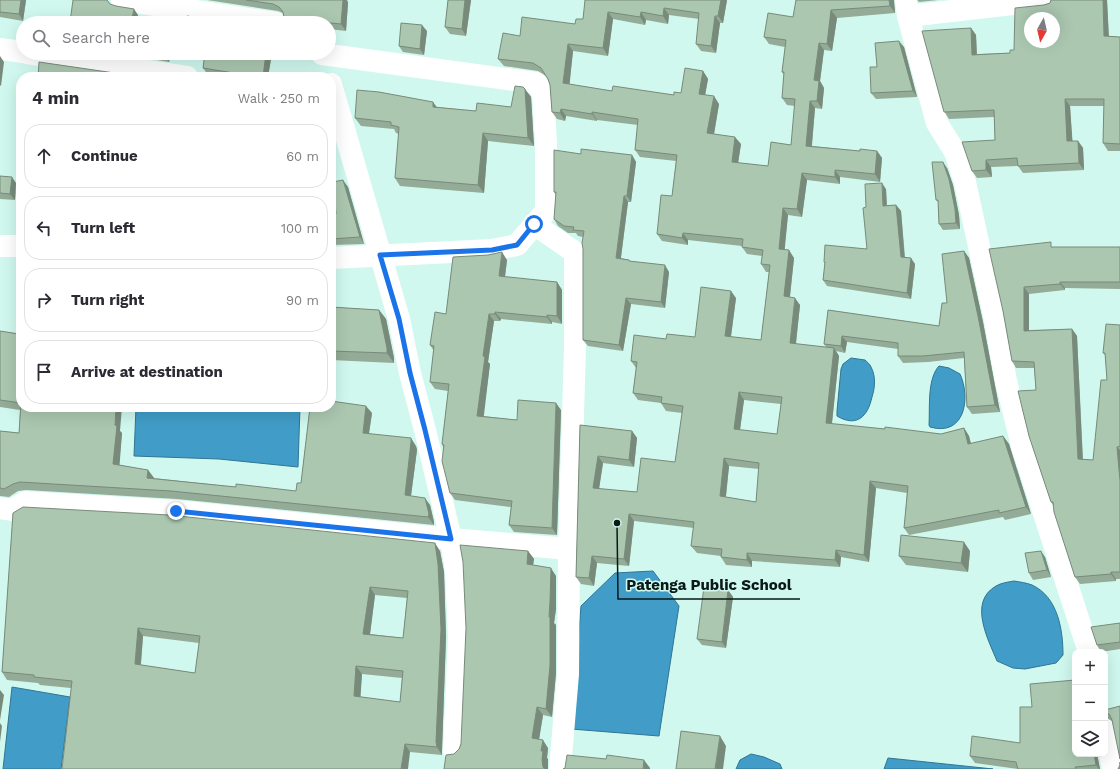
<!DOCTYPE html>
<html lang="en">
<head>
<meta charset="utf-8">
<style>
  :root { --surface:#fff; --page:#f2f2f3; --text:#2b2b33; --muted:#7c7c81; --line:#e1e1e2 }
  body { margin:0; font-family:"Work Sans",sans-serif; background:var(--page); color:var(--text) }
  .controls { position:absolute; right:12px; bottom:12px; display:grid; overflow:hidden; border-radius:8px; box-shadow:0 4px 16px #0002 }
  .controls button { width:36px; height:36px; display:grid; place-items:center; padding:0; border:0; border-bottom:1px solid var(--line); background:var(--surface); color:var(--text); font:20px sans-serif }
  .compass { position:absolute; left:1024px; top:12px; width:36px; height:36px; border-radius:50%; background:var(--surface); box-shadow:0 4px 16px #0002; rotate:188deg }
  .stop { position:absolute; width:12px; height:12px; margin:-9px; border:3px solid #1a73e8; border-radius:50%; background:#fff }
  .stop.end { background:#1a73e8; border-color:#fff; box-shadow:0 1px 4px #0008 }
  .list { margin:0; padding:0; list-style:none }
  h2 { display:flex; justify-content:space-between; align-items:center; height:52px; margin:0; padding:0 16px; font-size:17px }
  h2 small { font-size:13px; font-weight:400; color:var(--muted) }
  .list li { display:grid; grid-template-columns:26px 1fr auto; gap:12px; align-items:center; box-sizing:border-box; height:64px; margin:0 8px 8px; padding:0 8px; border:1px solid var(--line); border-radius:16px }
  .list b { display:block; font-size:15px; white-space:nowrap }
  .list em { font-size:13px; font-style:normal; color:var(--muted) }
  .icon { flex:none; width:22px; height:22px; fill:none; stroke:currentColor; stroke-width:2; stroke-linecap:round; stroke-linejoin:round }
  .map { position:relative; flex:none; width:1120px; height:769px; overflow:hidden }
  .search { position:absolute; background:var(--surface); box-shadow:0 4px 16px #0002; left:16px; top:16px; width:320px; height:44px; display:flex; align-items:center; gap:10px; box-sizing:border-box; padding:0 14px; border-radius:22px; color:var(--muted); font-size:15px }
  .panel { position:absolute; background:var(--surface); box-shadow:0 4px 16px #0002; left:16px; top:72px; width:320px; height:340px; border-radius:16px }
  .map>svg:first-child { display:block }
</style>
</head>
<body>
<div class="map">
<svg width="1120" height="769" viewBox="0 0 1120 769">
  <rect width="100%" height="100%" fill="#d0f8ee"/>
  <g fill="#419dc8" stroke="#307593">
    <path d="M851,358l14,2c2,2 5,4 6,7 5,9 4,21 1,30 -4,19 -15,31 -35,19v-5l4,-42 2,-5z"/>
    <path d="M939,366l10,2 11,6c11,24 5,63 -30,53l-1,-2c1,-17 -2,-46 10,-59z"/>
    <polygon points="136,407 300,407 298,467 219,459 134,456"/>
    <polygon points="653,571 679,606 659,736 571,729 581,606 615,573"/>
    <path d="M1014,581c6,1 13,2 18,4 26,12 31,45 31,70l-7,8 -31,6 -12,-1 -16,-7c-9,-22 -29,-59 -1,-75 5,-3 12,-4 18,-5z"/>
    <polygon points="12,687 70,697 61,769 3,769"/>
    <polygon points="751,754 764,757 780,764 782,769 736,769 740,760"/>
    <polygon points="888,758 993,769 884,769"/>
  </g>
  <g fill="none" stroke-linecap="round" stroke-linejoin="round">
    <g stroke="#fff" stroke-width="22">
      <polyline points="122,0 276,23"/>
      <polyline points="906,0 908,16 937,123 955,152 965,182 995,320 1006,381 1022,446 1089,652"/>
      <polyline points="908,16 1047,0"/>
      <polyline points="0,49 23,52"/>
      <polyline points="27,53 187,77"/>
      <polyline points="322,53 322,54 536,83 543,93 546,143 546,211 517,245 492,250 331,258"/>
      <polyline points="331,84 399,319 410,373 425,430 451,539 456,571 459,637 454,751"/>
      <polyline points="0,246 21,246"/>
      <polyline points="0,508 12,510 25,502 176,511 451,539 569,549 575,347 575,255 573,251 534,224"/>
      <polyline points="1105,730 1113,769"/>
      <polyline points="560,769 568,674 569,549"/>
    </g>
  </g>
  <g fill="#93ab97" fill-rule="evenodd">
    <polygon points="0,0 26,0 23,21 0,17"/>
    <polygon points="207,0 347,0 348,3 346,31 329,29 329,23 282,23 284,18 283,13 278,11"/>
    <polygon points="448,0 471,0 466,36 450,34 445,27"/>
    <path d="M585,0h142l-4,23h-3l-4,30 -15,-2 -5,-7 3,-25 -30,-4 -1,9 -22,-4 -1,5 -32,-6 -5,37 -35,-5 -4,33 43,7 62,4 7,-2 22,-22 5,8 -3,16 14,9 -5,30 27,10 -3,19 30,3 23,-21 4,-39 -8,-1 -5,-7 2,-23 -2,-3 3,-25 -16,-3 -5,-7 29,-20 3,-17 98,2 1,11 -58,5 -5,33 -8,-1 -4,31 4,7 -2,21 -7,-1 -3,38 48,5h17l5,7 -2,24 -40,-5v7l-33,-4 -5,37 -14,-2 -4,35 10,8 -4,39 10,8 -4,39 30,3 -2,-3 4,-34 111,16 8,-23 17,-52 5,7 14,64 17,90 -28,2 -5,-7 -3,-49 -36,4 -25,1 -5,-7v-7l-51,-7 -2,11 -9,-2 3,5 -7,68 109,10 23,-6 5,8 2,8 32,-8 6,8 22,70 -26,6 -2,-3 -94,18 -5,-7 3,-35 -31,-5 -7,74 -28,-5 -1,10 -88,-6v6l-26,-2 -5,-8v-1l-24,-3 -6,-7 3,-18 -60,-7 -5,45 -32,-3 -3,23 -13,-2 -5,-7 4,-152 52,6 5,7 -3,29 -31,-4 -4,26 38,3 38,-30 7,-49 -16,-2 -5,-8 -23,-3 -5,-7 3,-25 -5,-7 35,-22 29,-2 41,-39 -5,39 30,3 8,-68h-3l-5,-8 1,-8 -15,-2 -5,-7v-1l-54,-6v5l-26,-4 -5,-7 15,-38 4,-35 -36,-4 -5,-7 3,-25 -41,-5v1l-31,-5 -1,5 -8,-2 -5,-7 -2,-27 -2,-6 -2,-3 -8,-5 -34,-5 -6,-7 22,-23 55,-12 8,-5zM744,400l37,4 -4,30 -37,-4zM729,466l30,3 -3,33 -30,-5z"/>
    <polygon points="917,0 938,0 919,2"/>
    <polygon points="1051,0 1107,0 1109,36 1120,37 1120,151 1108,151 1103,143 1104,106 1070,106 1072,141 1078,141 1083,148 1084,170 1023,173 1018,166 991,167 992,177 977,178 972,171 995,140 994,117 949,119 944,111 971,28 976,35 977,54 1010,53 1014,50 1044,5 1050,3"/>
    <polygon points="427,31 424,55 403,52 399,46"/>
    <polygon points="904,47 917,97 876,99 871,93"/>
    <polygon points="126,53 171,53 169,62 127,55"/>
    <polygon points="205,53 272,53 268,77 221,77 208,75 203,68"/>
    <polygon points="281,53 310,53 310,57"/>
    <polygon points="523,87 531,97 534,146 488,141 484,193 400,186 395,178 399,134 396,133 394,129 361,126 355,118 437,107 476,111 511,107"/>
    <polygon points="581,154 632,155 636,162 631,202 628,202 621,258 629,260 631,262 669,272 665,308 631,304 623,351 588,346 583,340 583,237 578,236 576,233 568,233 558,226 554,219 556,195 554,192"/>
    <polygon points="947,168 953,185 959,215 960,229 943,230 939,224 938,202 936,200"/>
    <polygon points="0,176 16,183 15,200 0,199"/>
    <polygon points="348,187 364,244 331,245 331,213 336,214"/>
    <polygon points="886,189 887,206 896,205 901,211 905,257 915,264 911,299 827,286 823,280 825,264 824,262 867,249 866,207"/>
    <polygon points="1054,247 1120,247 1120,289 1065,288 1065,290 1029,294 1029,330 1072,329 1077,336 1083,459 1093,460 1107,380 1105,355 1103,353 1120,325 1120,579 1116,579 1116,581 1080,584 1075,577 1053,505 1051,502 1036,390 1034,368 1016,368 1012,361 1003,311"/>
    <polygon points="507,260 505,277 557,282 562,290 562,324 552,322 552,324 501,319 500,321 494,321 488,362 490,364 483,416 517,420 561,410 557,535 514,532 509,525 511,507 455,500 450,493 443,447 442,444 448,391 435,389 430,382 434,351 430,345 446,314"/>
    <polygon points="331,307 379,310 386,319 394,358 394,363 331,360"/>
    <polygon points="0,331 19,334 120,431 122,433 119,465 148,470 154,478 153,478 236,487 296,491 301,483 310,407 309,407 331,407 332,364 333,401 372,413 369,433 416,446 417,450 411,496 430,505 434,522 434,525 177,499 26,490 18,491 9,497 0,496 0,431 19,433 20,410 0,407"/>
    <path d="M13,513l427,38 4,21 2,65 -4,113v5l-32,-3 -339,-64 -31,-3 -2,-2 -31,-3 -5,-8zM375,595l32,3 -4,40 -33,-4zM143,636l56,7 -4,30 -54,-8zM362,674l40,4 -2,24 -40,-5z"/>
    <polygon points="528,551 534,559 533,565 556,576 556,609 554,623 556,625 556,673 552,717 543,715 539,739 548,748 547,758 548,759 548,768 454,754 459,749"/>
    <polygon points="970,551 968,572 906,565 899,556"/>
    <polygon points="1045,557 1051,577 1033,580 1029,573"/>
    <polygon points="728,590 733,597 726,648 702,645 697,639"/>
    <polygon points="1120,623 1120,649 1101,652 1097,645"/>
    <polygon points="1120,706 1112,721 1107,718 1105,715 1105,710"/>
    <polygon points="1097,754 1100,769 1018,769 975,763 970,756"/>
  </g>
  <g fill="#788b7b">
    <polygon points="21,0 26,0 23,21 19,14"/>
    <polygon points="343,0 347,0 348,3 346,31 341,24"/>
    <polygon points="465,0 471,0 466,36 462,29"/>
    <polygon points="721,0 727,0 723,23 718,16"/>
    <polygon points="889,0 894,0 895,13 890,6"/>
    <polygon points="1103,0 1107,0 1109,43 1104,36"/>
    <polygon points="664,8 669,15 668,24 663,16"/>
    <polygon points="134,9 138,15 137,23 131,23"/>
    <polygon points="831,10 837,18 832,51 827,44"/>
    <polygon points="608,12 613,19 608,56 603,48"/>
    <polygon points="641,12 646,20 645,25 640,17"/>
    <polygon points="715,16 720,23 716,53 711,46"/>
    <polygon points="422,25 427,31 424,55 420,49"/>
    <polygon points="971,28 976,35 977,62 972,55"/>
    <polygon points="899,41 904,47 917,97 913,91"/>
    <polygon points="819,43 824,50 820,81 824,88 822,109 817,101 814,80"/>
    <polygon points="568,44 573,51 569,90 563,83"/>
    <polygon points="165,53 171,53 169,62 165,55"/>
    <polygon points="266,53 272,53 268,77 263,77"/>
    <polygon points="307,53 310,53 310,57"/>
    <polygon points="0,56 4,62 1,86 0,85"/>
    <polygon points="703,71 708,79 704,101 699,94"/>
    <polygon points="525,89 531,97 534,146 528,138"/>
    <polygon points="714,96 719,104 713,140 707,133"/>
    <polygon points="1065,99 1070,106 1073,148 1067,141"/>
    <polygon points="810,101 815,108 811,153 806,146"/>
    <polygon points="433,102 439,110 433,107"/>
    <polygon points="561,109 566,116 565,121 560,113"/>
    <polygon points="592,112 597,120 597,121 592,114"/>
    <polygon points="483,133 488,141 484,193 478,185"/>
    <polygon points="735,137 741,144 737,170 732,162"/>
    <polygon points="1078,141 1083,148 1084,170 1079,163"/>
    <polygon points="877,151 882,158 880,182 875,174"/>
    <polygon points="632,155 636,162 631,202 627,196"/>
    <polygon points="986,160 991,167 992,177 986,170"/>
    <polygon points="943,162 947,168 953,185 959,215 960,229 956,223"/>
    <polygon points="835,170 840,177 840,184 835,177"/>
    <polygon points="802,173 807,180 802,217 797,209"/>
    <polygon points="12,177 16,183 15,200 10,194"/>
    <polygon points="343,180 348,187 364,244 360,237"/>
    <polygon points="882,183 886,189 887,212 883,206"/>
    <polygon points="624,196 628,202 620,264 616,258"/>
    <polygon points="896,205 901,211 905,263 901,257"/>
    <polygon points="783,208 788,215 784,257 779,249"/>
    <polygon points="683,233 688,240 688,245 682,238"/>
    <polygon points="789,250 794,258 789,304 784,296"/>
    <polygon points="964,251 969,258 983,322 1000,412 995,405"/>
    <polygon points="502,252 507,260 504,284 499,276"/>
    <polygon points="911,258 915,264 911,299 907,293"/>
    <polygon points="665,265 669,272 665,308 661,302"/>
    <polygon points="557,282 562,290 562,324 557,316"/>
    <polygon points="1060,282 1065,288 1065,290 1060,284"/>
    <polygon points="1024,287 1029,294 1029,337 1024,331"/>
    <polygon points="731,291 736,298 730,343 725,336"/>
    <polygon points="626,298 631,304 623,351 619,345"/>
    <polygon points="795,298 800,305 795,351 790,343"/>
    <polygon points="379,310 386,319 394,358 394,363 387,353"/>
    <polygon points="495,312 501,319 500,321 495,314"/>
    <polygon points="489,314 494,321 488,362 490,364 483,423 477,416 483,356"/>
    <polygon points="547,315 552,322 552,324 547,317"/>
    <polygon points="1072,329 1077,336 1083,466 1078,459"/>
    <polygon points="842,336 847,342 845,353 841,346"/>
    <polygon points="834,348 839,356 831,431 826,423"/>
    <polygon points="331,363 332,364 334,408 331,405"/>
    <polygon points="739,392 744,400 739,437 734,429"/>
    <polygon points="556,403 561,410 557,535 552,528"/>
    <polygon points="366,406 372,413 368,440 363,433"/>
    <polygon points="116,407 122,407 120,431 122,433 119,472 113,464 115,425"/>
    <polygon points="964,428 969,436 973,452 968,444"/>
    <polygon points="632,431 637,438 634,467 629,460"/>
    <polygon points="1003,436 1009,444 1031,514 1026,507"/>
    <polygon points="411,438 416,446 417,450 410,503 405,495"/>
    <polygon points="1117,447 1120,450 1120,481"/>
    <polygon points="598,456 603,463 598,495 593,488"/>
    <polygon points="724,458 729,466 725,504 720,496"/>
    <polygon points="148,470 154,478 152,485 147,478"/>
    <polygon points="870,481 876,488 869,562 864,555"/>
    <polygon points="425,498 430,505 434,522 434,525 428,517"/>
    <polygon points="629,514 634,521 629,566 624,559"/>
    <polygon points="964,542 970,551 968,572 961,563"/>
    <polygon points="435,543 440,551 444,572 446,637 442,750 442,755 437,747 436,742"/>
    <polygon points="836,550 841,557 840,567 835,560"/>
    <polygon points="528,551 534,559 532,572 527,564"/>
    <polygon points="1041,551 1045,557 1051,577 1047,570"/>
    <polygon points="747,553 752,561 752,567 747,560"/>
    <polygon points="592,556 597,563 594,586 589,578"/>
    <polygon points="551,568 556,576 556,609 554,623 556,625 556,673 552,717 546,709"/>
    <polygon points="1111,572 1116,579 1116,581 1111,574"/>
    <polygon points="370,587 375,595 369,642 363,634"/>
    <polygon points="728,590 733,597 726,648 722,642"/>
    <polygon points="138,628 143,636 140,672 135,664"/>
    <polygon points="356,666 362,674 360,704 354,696"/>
    <polygon points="0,690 4,695 0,720"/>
    <polygon points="537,707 543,715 538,746 532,738"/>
    <polygon points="0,723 2,726 0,742"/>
    <polygon points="720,736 726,746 723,769 715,769"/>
    <polygon points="543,740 548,748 547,758 548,759 548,769 545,769 543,767 542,760 541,751"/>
    <polygon points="405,744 410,752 408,769 401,769"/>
    <polygon points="1094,754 1097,754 1100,769 1099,769 1096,765"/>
    <polygon points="644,760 650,768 650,769 643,769"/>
  </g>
  <g fill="#abc7b0" stroke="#788b7b" fill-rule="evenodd">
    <polygon points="0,0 21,0 19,14 0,12"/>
    <polygon points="73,0 107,0 110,4 116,6 134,9 131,23 82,23 70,22"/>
    <polygon points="246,0 343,0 341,24 310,21 309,23 282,23 284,18 283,12 279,7 273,4"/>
    <polygon points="448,0 465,0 462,29 445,27"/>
    <path d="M585,0h136l-3,16h-3l-4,30 -15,-2 3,-31 -35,-5 -1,8 -22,-4 -1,5 -32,-5 -5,36 -35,-4 -5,39 49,8 1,-5 61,9v-3l7,1 4,-25 18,3 -4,23 15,2 -7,37 28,4 -3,25 36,4 3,-24 20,3 4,-46 -13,-1 2,-26h-2l4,-32 -22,-3 4,-24 25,4 3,-17h93l1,6 -59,4 -4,34 -8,-1 -5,37 5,1 -2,20h-7l-4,45 54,5v-2l17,2 -2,23 -40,-4v7l-33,-4 -5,36 -14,-1 -4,41 10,1 -5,46 11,2 -5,45 44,5 -8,75 59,6v-2l56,7 23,-6 4,16 35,-8 23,71 -27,6v-3l-95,18 4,-42 -38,-5 -6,74 -28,-5 -1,10 -88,-7v7l-26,-3 1,-8 -31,-3 3,-24 -65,-8 -5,45 -32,-3 -3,22 -13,-1 4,-152 52,6 -3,29 -31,-4 -5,32 44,4 4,-34 34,4 8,-56 -22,-3 1,-6 -29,-4 4,-31 -6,-1 3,-26 32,4 1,-5 28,3 6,-50 30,4 -6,45 36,4 9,-75 -9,-1 2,-14 -21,-3 1,-8 -60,-6 -1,5 -25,-4 4,-39 11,1 5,-41 -42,-5 3,-31 -46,-7v2l-31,-5 -1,4 -8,-1 -2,-27 -2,-6 -7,-11 -8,-5 -35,-4 5,-26 17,3 2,-19 53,7 1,-5h7zM739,392l43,5 -5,37 -43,-5zM724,458l35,5 -3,39 -36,-6z"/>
    <path d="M1051,0h52l1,36 16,1v107l-17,-1 1,-44h-39l2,42h11l1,22 -61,3 -1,-8 -31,2v10l-14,1 -10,-29 33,-2 -1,-30 -50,2 -22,-81 49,-3 1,27 38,-2v-3h4l1,-42 29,-3 6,-2zM1030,18h24v24h-24z"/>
    <polygon points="187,16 231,23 186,23"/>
    <polygon points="401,23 422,25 420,49 399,46"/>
    <polygon points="899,41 913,91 871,93 870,67 877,67 875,43"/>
    <polygon points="150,53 165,53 165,55"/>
    <polygon points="205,53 266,53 263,77 239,77 240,74 203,68"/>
    <polygon points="39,62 142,77 38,77"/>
    <polygon points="193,76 201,77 192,77"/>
    <polygon points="515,86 523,87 525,89 528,138 483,133 478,185 395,178 399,127 391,125 391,122 355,118 357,90 379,92 433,102 433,107 476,111 477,103 511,107"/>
    <polygon points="581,149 632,155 627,196 624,196 616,258 629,260 629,261 665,265 661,302 626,298 619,345 583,340 583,249 582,243 584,231 573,230 574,227 564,226 554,219 556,192 554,192 554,150 581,154"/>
    <polygon points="932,162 943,162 949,179 955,209 956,223 939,224 938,200 936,200"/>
    <polygon points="0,176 12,177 10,194 0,193"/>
    <polygon points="343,180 360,237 331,239 331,213 336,214 333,182"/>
    <polygon points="882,183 883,206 896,205 901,257 911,258 907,293 823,280 825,262 824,262 825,245 867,249 863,208 866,207 865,184"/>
    <polygon points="1051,242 1051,247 1120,247 1120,282 1060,282 1060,284 1024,287 1024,331 1072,329 1078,459 1093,460 1101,380 1107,380 1105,353 1103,353 1106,324 1120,325 1120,446 1117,447 1120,481 1120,572 1111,572 1111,574 1075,577 1054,512 1053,502 1051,502 1029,436 1018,391 1036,390 1034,362 1012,361 1003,311 989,249"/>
    <polygon points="964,251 978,316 995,405 967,407 964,352 923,356 898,356 898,343 842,336 841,346 824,344 828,310 939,326 942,303 947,303 942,254"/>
    <polygon points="502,252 499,276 557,282 557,316 547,315 547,317 495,312 495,314 489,314 483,356 485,357 477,416 517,420 518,400 556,403 552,528 509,525 512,501 450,493 442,461 444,445 442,444 449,384 430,382 434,346 430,345 435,312 446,314 453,257 488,255"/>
    <polygon points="331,307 379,310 387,348 387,353 331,351"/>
    <polygon points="21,322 21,407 116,407 115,425 117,426 113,464 148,470 147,478 236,487 236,484 296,491 297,483 301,483 310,407 331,407 331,401 366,406 363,433 411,438 411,442 405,495 425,498 429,514 428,517 171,491 20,482 13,484 4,489 0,488 0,431 19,433 21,403 0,400 0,331 19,334"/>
    <path d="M23,507l146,8 266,28 3,21 3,65 -5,113 1,5 -32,-3 -4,25h-339l10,-88 -38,-4v-2l-32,-3 11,-159zM370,587l38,4 -5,47 -40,-4zM138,628l62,8 -5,37 -60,-9zM356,666l47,5 -3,31 -46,-6z"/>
    <polygon points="901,535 964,542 961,563 899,556"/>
    <polygon points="460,545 528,551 527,564 551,568 550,601 549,617 550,617 550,665 546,709 537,707 532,738 543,740 541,751 543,751 542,760 543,767 545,769 444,769 446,755 454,754 459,749 461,744 466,628 463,562"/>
    <polygon points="1041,551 1047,570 1029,573 1025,553"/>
    <polygon points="704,587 728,590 722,642 697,639"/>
    <polygon points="1120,623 1120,642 1097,645 1091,627"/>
    <polygon points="1075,680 1075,754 1094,754 1096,765 1075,767 1076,769 1018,769 1016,762 970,756 972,736 1020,743 1020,707 1032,707 1030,684"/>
    <polygon points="1120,706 1120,759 1112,720 1109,714 1105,712 1105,710"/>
    <polygon points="681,731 720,736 715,769 676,769"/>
    <polygon points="567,755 606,759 607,755 644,760 643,769 563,769 565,768"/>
    <polygon points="1120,762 1120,769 1118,769 1120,765"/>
  </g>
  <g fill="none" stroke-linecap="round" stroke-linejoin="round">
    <polyline stroke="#1a73e8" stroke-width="5" points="176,511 451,539 425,430 410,373 399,319 380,255 492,250 517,245 534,224"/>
  </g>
  <path fill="none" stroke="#0a1916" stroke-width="1.5" d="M617 523L618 599H800"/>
  <circle fill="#0a1916" stroke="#d0f8ee" stroke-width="1.5" cx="617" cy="523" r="4"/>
  <g font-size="15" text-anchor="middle" font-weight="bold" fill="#0a1916" stroke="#d0f8ee" stroke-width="3" stroke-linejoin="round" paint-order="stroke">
    <text x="709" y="590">Patenga Public School</text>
  </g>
</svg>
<div class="controls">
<button>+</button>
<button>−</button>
<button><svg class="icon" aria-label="layers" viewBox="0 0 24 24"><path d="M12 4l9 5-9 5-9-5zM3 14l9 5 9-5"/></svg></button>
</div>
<svg class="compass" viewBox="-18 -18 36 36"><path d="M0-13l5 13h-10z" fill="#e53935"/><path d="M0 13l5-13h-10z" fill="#7c7c81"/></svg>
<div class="stop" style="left:534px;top:224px"></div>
<div class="stop end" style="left:176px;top:511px"></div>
<div class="search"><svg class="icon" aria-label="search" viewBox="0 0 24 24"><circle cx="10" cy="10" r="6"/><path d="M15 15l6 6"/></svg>Search here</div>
<section class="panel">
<h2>4 min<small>Walk · 250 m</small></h2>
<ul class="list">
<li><svg class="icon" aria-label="ahead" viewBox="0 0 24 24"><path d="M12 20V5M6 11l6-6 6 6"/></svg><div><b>Continue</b></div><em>60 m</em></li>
<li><svg class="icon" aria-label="left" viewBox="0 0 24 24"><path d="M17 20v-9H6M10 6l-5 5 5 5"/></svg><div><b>Turn left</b></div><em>100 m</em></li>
<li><svg class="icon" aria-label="right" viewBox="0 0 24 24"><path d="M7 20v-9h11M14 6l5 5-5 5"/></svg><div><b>Turn right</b></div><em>90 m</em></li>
<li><svg class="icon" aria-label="arrive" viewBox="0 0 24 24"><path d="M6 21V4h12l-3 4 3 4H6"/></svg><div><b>Arrive at destination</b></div></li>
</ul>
</section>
</div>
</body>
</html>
